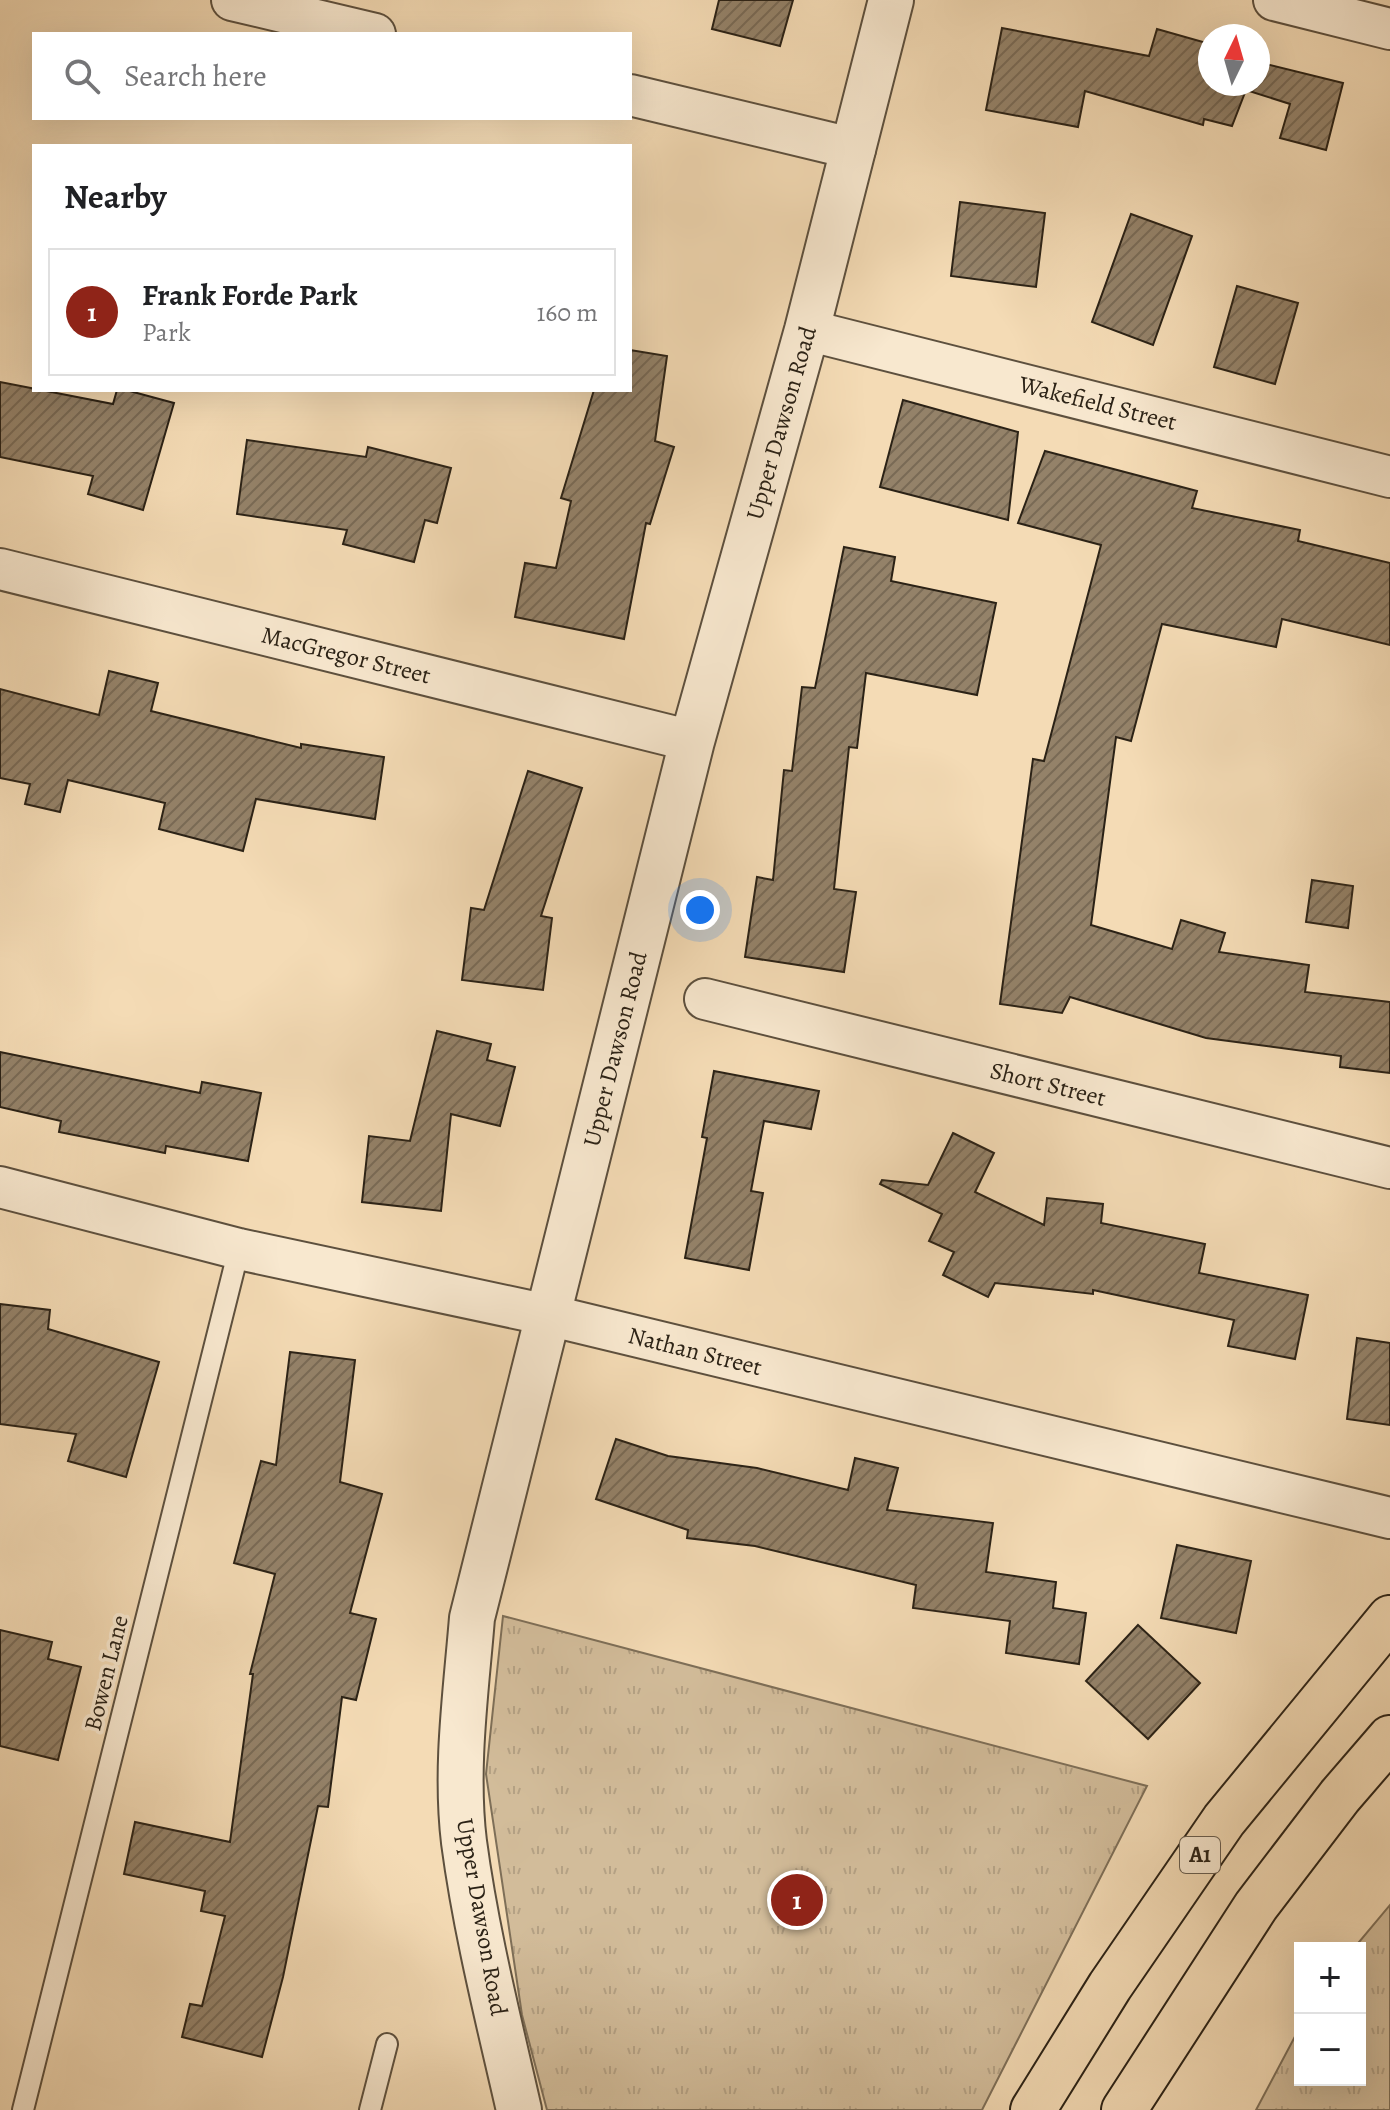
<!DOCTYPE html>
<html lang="en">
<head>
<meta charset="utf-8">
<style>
  :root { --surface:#fff; --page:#f6f6f6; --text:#202124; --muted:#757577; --line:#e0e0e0; --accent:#8f2418 }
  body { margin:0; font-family:Alegreya,serif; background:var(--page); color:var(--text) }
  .controls { position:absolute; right:24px; bottom:24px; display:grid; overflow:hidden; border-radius:0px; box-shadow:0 8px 32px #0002 }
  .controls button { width:72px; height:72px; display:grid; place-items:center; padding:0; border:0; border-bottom:2px solid var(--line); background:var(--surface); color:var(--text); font:40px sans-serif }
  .compass { position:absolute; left:1198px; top:24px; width:72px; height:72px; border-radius:50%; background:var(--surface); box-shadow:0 8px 32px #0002; rotate:5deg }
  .you { position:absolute; left:700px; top:910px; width:28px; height:28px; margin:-20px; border:6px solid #fff; border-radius:50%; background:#1a73e8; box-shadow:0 0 0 12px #1a73e833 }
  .badge { display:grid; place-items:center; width:52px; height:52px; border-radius:50%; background:var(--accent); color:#fff; font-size:26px; font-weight:700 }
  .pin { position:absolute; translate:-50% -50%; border:4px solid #fff; box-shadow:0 2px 8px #0006 }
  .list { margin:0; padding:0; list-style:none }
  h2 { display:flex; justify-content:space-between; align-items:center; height:104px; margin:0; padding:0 32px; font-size:34px }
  h2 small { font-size:26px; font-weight:400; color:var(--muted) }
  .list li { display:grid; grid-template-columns:52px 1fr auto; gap:24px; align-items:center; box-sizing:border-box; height:128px; margin:0 16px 16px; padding:0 16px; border:2px solid var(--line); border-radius:0px }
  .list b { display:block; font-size:30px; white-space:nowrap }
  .list p { margin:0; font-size:26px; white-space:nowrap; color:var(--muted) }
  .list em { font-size:26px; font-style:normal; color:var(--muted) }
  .icon { flex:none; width:44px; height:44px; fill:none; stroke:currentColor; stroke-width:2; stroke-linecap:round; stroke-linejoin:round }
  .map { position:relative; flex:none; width:1390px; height:2110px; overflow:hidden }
  .search { position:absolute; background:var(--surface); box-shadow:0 8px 32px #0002; left:32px; top:32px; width:600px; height:88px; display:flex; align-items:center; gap:20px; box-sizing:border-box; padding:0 28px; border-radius:0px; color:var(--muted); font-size:30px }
  .panel { position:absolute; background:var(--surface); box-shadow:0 8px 32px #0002; left:32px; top:144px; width:600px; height:248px; border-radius:0px }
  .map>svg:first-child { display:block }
</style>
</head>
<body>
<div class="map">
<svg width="1390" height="2110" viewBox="0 0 1390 2110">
  <defs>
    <pattern id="park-tufts" width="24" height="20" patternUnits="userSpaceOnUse" patternTransform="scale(2)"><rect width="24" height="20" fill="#d2bc9a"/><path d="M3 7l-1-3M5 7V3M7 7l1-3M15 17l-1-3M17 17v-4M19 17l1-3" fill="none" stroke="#b4a184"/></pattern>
    <pattern id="building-hatch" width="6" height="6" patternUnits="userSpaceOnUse" patternTransform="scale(2)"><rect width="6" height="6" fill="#948269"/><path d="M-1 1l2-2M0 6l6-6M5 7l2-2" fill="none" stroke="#796a55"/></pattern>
  </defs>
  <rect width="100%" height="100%" fill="#f4dbb5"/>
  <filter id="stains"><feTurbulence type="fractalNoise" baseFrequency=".0025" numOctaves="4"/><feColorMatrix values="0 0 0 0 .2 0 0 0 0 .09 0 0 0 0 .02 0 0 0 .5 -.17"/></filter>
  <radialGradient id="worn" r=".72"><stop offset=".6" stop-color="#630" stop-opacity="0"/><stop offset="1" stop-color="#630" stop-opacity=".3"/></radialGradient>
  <g fill="url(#park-tufts)" stroke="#7e6f58" stroke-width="2">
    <polygon points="503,1616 1147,1786 982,2110 547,2110 522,2015 486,1774"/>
    <polygon points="1390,1905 1390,2110 1256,2110 1300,2027 1300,2080 1360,2080 1360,1948 1354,1948"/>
  </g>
  <g fill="url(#building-hatch)" stroke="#2b2216" stroke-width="2">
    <polygon points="719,0 793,0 780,46 712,29"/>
    <polygon points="1002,28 1149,56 1157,29 1210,44 1210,84 1258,84 1258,62 1343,83 1326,150 1280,138 1290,104 1246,90 1232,126 1204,119 1203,125 1085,91 1078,127 986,110"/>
    <polygon points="960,202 1045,213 1036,287 951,276"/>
    <polygon points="1131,214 1192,236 1153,345 1092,322"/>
    <polygon points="1237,286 1298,303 1275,384 1214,367"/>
    <polygon points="630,350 667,356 655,441 674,447 650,524 646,523 624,639 515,617 525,563 556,568 571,501 561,498 594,390 630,390"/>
    <polygon points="0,382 113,404 117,390 126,390 174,403 143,510 88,494 93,476 0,457"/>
    <polygon points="903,400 1018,432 1008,520 880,487"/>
    <polygon points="247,440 366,457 368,447 451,468 437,523 425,520 414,562 343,544 347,530 237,514"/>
    <polygon points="1045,451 1197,491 1192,508 1300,530 1298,541 1390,563 1390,645 1282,619 1276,647 1162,624 1131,741 1116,737 1091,925 1172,949 1181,920 1225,933 1219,952 1309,965 1305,992 1390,1002 1390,1073 1340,1067 1341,1056 1206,1038 1070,997 1062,1013 1000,1004 1033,759 1044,761 1101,545 1018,523"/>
    <polygon points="844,547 895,557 891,581 996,603 977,695 866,673 857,748 849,747 834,889 856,892 844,972 745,957 757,877 773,880 784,770 792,771 802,687 815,688"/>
    <polygon points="109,671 158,683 151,711 301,748 301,744 384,757 375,819 256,799 243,851 159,829 165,803 68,780 60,812 25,804 30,784 0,778 0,689 99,715"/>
    <polygon points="528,771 582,788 541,916 552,918 543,990 462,980 471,908 484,910"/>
    <polygon points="1312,880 1353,886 1348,928 1306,922"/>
    <polygon points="437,1031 491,1044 487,1060 515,1067 500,1126 451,1114 441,1211 362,1202 369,1136 410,1141"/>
    <polygon points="0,1052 200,1093 202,1082 261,1093 248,1161 166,1146 165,1153 59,1132 61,1121 0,1107"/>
    <polygon points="714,1071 819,1091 811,1129 764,1121 751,1191 763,1193 749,1270 685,1258 707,1138 702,1137"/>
    <polygon points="953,1133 994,1153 975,1192 1044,1225 1047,1198 1103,1204 1101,1223 1205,1244 1199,1273 1308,1295 1295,1359 1228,1346 1234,1320 1093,1290 1093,1294 995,1283 988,1297 943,1275 954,1252 929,1241 942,1214 880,1184 882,1180 928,1185"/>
    <polygon points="0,1304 50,1310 48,1329 159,1362 126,1477 68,1461 76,1434 0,1424"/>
    <polygon points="1357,1338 1390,1343 1390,1425 1347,1419"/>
    <polygon points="290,1352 355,1360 340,1482 382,1494 350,1613 376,1619 356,1700 342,1697 328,1807 318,1806 283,1977 262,2057 182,2037 190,2004 202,2006 225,1916 201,1911 205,1891 124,1874 135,1822 230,1842 253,1674 250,1674 275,1574 234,1563 261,1461 276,1465"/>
    <polygon points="616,1439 668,1456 757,1468 848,1490 855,1458 898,1468 887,1510 993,1523 986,1572 1056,1582 1053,1608 1086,1613 1079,1664 1006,1653 1010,1621 913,1608 916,1585 755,1546 687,1538 688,1530 596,1499"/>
    <polygon points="1177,1545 1251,1561 1236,1633 1161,1618"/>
    <polygon points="1138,1625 1200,1683 1148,1739 1086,1681"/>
    <polygon points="0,1630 52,1642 48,1659 81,1667 58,1760 0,1746"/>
  </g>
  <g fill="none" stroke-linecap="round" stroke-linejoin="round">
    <defs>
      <g id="service">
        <polyline points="23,2110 239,1249"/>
        <polyline points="370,2110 387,2044"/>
      </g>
      <g id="minor">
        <polyline points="232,0 375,34"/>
        <polyline points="1274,0 1390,29"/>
        <polyline points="630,95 855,149"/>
        <polyline points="807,330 1390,477"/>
        <polyline points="0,569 692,741"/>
        <polyline points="705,999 1390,1168"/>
        <polyline points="0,1187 239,1249 548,1315 1390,1518"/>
      </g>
      <path id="tertiary" d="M519,2110c-20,-88 -43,-178 -55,-268 -9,-74 2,-150 8,-224l220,-877 115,-411 84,-330"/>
      <g id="trunk">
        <polyline points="1033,2110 1110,1986 1224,1820 1390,1618"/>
        <polyline points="1124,2110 1256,1906 1340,1796 1390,1738"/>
      </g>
    </defs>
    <use href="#service" stroke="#5d503e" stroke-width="24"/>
    <use href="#minor" stroke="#5d503e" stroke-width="44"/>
    <use href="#tertiary" stroke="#5d503e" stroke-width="48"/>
    <use href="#trunk" stroke="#2b2216" stroke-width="48"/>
    <use href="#service" stroke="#f8e8cf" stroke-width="20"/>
    <use href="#minor" stroke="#f8e8cf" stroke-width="40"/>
    <use href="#tertiary" stroke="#f8e8cf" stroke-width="44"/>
    <use href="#trunk" stroke="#f4dbb5" stroke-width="44"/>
  </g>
  <g text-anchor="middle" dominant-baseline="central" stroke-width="7" stroke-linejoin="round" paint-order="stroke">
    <rect fill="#f8e8cf" stroke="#685d4e" stroke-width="2" x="1180" y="1837" width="40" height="36" rx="6"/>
    <g font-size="22" font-weight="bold" fill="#2b2216">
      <text x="1200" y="1855">A1</text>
    </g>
    <g font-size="24" fill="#2b2216" stroke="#f8e8cf">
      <text transform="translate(1098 403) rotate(14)">Wakefield Street</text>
      <text transform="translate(781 423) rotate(-74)">Upper Dawson Road</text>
      <text transform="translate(346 655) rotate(14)">MacGregor Street</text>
      <text transform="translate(615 1049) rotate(-76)">Upper Dawson Road</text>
      <text transform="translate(1048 1084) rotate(14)">Short Street</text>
      <text transform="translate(695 1351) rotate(14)">Nathan Street</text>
      <text transform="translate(106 1673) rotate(-76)">Bowen Lane</text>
      <text transform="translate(482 1917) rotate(80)">Upper Dawson Road</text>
    </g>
  </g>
  <rect width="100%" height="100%" filter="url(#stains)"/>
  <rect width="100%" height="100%" fill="url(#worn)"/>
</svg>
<div class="controls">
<button>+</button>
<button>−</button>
</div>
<svg class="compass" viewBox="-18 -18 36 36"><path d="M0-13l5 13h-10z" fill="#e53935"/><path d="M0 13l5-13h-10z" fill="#757577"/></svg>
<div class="you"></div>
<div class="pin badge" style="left:797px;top:1900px">1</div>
<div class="search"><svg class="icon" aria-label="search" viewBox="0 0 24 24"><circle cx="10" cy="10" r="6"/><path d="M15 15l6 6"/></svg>Search here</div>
<section class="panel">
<h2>Nearby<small></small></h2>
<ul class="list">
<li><span class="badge">1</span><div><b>Frank Forde Park</b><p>Park</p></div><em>160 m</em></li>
</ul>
</section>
</div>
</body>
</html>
